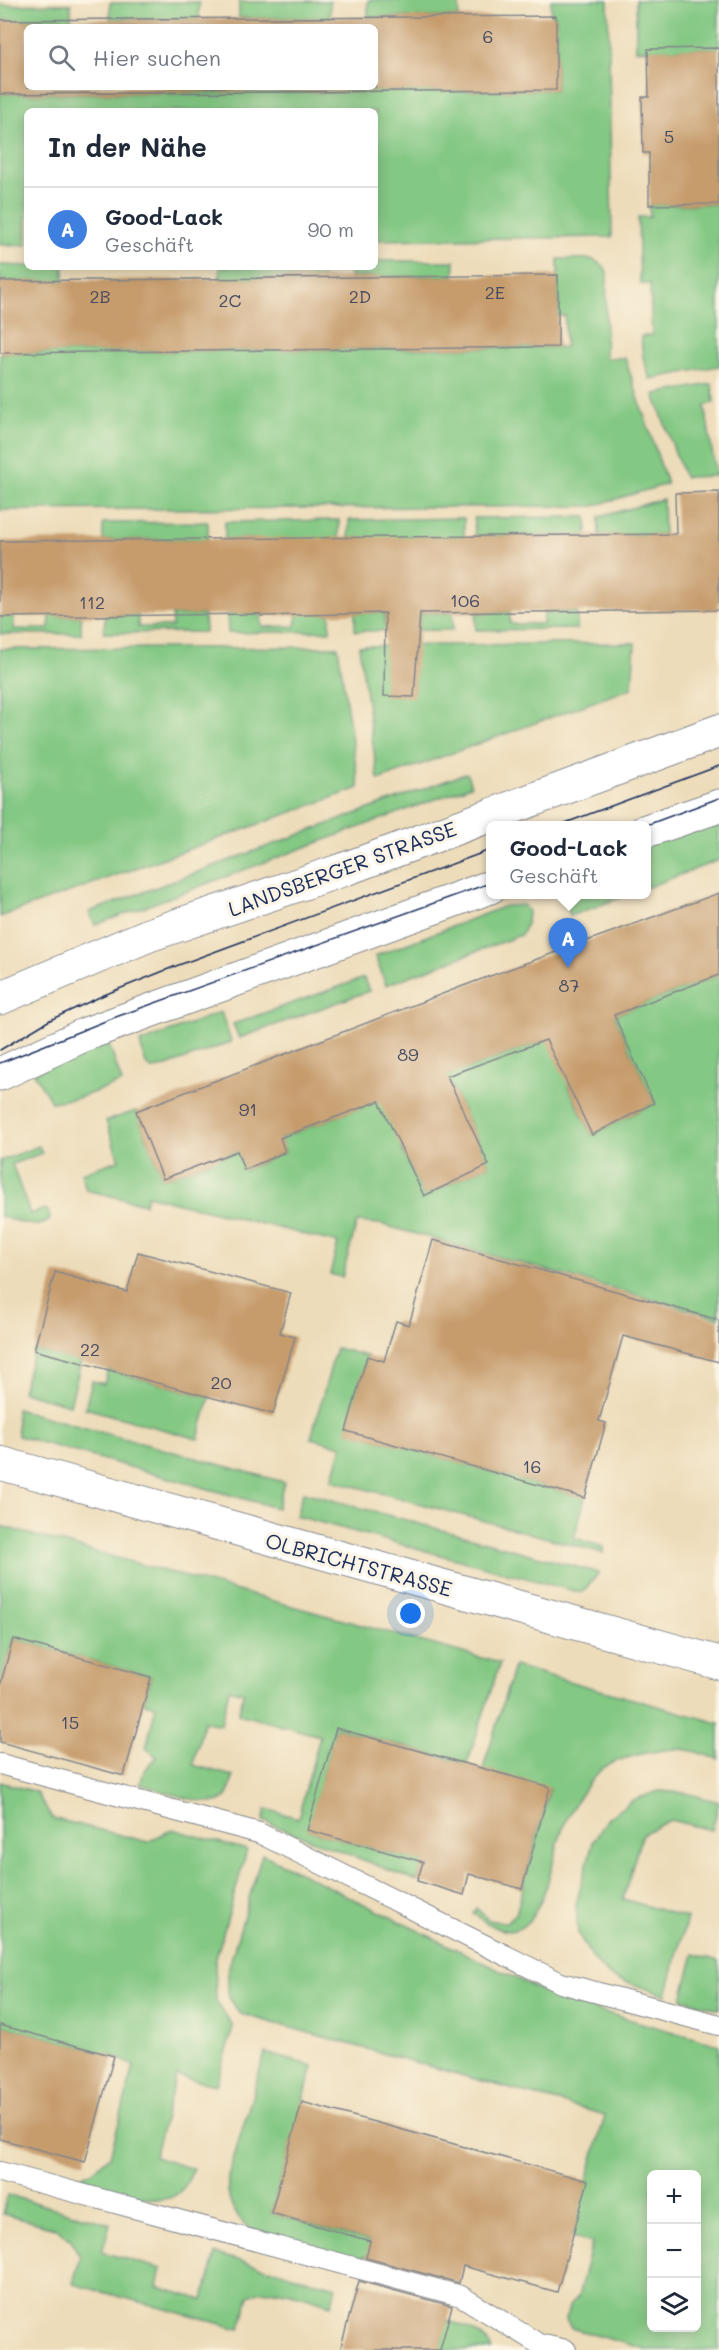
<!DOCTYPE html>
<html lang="de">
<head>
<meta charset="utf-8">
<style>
  :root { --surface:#fff; --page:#f2f2f3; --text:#1f2937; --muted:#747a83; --line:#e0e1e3; --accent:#d1495b }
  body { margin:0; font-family:Mali,sans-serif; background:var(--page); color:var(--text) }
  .controls { position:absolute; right:18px; bottom:18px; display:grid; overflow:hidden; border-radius:9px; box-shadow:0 3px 15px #0003 }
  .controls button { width:54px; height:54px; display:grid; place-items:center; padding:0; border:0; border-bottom:2px solid var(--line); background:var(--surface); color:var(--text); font:30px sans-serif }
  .you { position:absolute; left:411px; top:1614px; width:21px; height:21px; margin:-15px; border:4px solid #fff; border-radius:50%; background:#1a73e8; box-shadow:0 0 0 9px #1a73e833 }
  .badge { display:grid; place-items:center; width:39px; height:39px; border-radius:50%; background:var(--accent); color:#fff; font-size:20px; font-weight:700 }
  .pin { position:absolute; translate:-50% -50px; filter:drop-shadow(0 2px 3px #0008) }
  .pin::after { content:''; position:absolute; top:32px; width:21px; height:18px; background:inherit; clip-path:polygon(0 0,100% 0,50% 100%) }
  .popup { position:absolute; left:486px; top:821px; width:165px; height:78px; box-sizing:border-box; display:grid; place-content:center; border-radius:9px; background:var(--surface); filter:drop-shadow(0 2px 4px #0005); font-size:20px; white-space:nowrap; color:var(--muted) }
  .popup b { font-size:22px; color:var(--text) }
  .popup::after { content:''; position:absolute; left:50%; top:100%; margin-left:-12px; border:12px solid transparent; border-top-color:var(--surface) }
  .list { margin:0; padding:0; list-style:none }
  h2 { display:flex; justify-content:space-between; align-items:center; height:78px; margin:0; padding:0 24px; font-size:26px }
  h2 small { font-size:20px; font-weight:400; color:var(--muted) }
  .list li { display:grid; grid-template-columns:39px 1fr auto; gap:18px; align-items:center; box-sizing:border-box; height:84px; padding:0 24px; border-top:2px solid var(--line) }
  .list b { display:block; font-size:22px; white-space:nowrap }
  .list p { margin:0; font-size:20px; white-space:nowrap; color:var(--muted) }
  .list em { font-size:20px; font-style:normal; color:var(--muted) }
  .icon { flex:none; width:33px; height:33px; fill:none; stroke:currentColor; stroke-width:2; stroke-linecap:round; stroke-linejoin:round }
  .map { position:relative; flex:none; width:719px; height:2350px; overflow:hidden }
  .search { position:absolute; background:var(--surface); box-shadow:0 3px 15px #0003; left:24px; top:24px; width:354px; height:66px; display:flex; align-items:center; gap:15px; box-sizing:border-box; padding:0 21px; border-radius:9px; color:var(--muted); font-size:22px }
  .panel { position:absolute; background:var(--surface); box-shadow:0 3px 15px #0003; left:24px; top:108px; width:354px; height:162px; border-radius:9px }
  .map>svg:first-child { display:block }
</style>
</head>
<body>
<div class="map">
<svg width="719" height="2350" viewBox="0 0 719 2350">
  <rect width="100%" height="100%" fill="#fcf5e5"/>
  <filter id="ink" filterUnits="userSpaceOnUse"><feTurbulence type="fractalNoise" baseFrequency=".0167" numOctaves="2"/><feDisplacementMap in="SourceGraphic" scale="12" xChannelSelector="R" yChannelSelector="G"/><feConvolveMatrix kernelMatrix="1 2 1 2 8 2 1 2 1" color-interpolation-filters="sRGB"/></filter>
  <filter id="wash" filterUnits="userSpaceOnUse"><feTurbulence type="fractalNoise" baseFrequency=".008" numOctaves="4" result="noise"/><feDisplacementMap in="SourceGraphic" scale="24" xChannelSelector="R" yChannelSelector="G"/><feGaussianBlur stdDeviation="1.35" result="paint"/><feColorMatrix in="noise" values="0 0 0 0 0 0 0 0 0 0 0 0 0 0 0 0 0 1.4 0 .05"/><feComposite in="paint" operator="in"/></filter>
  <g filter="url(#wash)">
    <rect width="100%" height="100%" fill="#eddcb9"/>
    <g fill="#83c883" stroke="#4f7c70" stroke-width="1.5" fill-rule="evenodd">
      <rect x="368" y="0" width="91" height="17"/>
      <polygon points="551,0 608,0 612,237 375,240 375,111 27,111 27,245 0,245 0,94 556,90 556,16 551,16"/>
      <polygon points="636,0 719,0 719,48 636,50"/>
      <polygon points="330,1 330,18 239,18 239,2"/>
      <polygon points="199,2 199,19 110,19 110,3"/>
      <polygon points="71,4 71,20 0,20 0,5"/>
      <polygon points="719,204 719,366 650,379 643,357 641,336 652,335 650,284 640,284 638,217 650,217 649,205"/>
      <polygon points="558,259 592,259 604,266 607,272 605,358 625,358 667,484 593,506 0,510 0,353 565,347 565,316 558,316"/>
      <polygon points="375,261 455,261 454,276 350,277 349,267 375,267"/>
      <polygon points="0,265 64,267 64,281 0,281"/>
      <polygon points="220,267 322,267 322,278 220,279"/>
      <polygon points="712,384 714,403 705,406 716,476 684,477 654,394"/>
      <polygon points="663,499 664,534 599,535 599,517"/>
      <polygon points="587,517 587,535 475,536 474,518"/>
      <polygon points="464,518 464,537 349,538 349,520"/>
      <polygon points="339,520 339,539 225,539 225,522"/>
      <polygon points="208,522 208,539 103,540 103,523"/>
      <polygon points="510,612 510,624 543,624 544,612 577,612 577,629 476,630 476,613"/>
      <polygon points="355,613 385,613 385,625 419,625 421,613 453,613 453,630 355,631"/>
      <polygon points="227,614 261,614 262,627 296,626 297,614 330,614 330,631 228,633"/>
      <polygon points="138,615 138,627 172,627 172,615 204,615 205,632 104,633 105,616"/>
      <polygon points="50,616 81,616 81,634 0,634 0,617 14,617 14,629 49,629"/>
      <polygon points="635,643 632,688 378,780 359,646"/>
      <polygon points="338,647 359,788 0,917 0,649"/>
      <polygon points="467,773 471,786 95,925 89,912"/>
      <polygon points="719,814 719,860 646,888 646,839"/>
      <polygon points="563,894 627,894 628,895 570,916"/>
      <polygon points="523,905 528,911 527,923 521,935 386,985 375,956 505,906"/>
      <polygon points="719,975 719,1318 380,1224 357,1222 342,1277 330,1274 338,1243 147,1195 145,1204 86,1190 81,1173 119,1160 106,1121 136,1111 163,1179 237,1151 245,1170 285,1152 280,1138 405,1091 407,1145 401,1148 424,1196 489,1165 447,1076 571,1031 573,1083 568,1086 592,1135 654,1103 614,1015"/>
      <polygon points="364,978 369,991 239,1038 233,1024"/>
      <polygon points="221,1012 231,1042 161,1068 151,1069 146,1064 140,1043"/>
      <polygon points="106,1036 122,1082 78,1098 51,1102 34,1073"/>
      <path d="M39,1146l3,7 -30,11 18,50 16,-5 3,4 1,6c-10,13 -36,1 -50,-3v-55z"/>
      <polygon points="336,1348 367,1356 347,1431 585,1498 574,1538 604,1547 603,1553 332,1480 342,1446 311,1438"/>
      <polygon points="34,1350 81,1362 70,1405 22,1392"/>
      <polygon points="108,1370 210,1397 198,1439 85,1408 92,1381 104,1384"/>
      <polygon points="16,1409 284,1482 277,1508 18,1436"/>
      <polygon points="303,1492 599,1573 582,1593 296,1516"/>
      <path d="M0,1526l500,137 -33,101 -131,-36 -28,102 115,32 -6,19 -154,-60 3,-12 32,9 22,-82 -82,-22 6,-21 -15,-4 -8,36 -17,-4 -11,44 40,11c-2,8 -4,20 -11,24 -13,8 -66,-11 -82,-16l4,-13 13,-14 -11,-9 10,-42 -12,-3 7,-26 -138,-38 -13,47z"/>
      <path d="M514,1666l205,57v36c-12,-3 -27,-10 -40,-10 -18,0 -66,9 -78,21 -18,17 -33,43 -41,66 -9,28 -20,116 -68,90 -7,-3 -13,-9 -19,-13l3,-5 13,12 16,3 11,-9 34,-126 -67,-19z"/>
      <path d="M0,1782l36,10 16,26 96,24 24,-13 75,21 -32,112 1,39 17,26 -17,58 -40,-9 -22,81 39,12c-13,38 -35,33 -67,24 -17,-5 -34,-9 -50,-14l17,-8 17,-15 24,-90 -20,-10 -114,-31z"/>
      <polygon points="659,1791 686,1793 719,1802 712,1830 670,1820 642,1834 623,1899 687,1918 666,1995 611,1977 592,1958 578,1933 576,1904 593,1842 608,1818 633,1800"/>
      <path d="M262,1854l296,145 161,46v305h-71l-77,-22 -5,-8 3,-14 9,-9 14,-54 -20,-6 33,-122 -364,-101 -13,-16v-28zM652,2174h44v154h-44z"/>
      <polygon points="694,1954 719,1961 719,2009 682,1999"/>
      <path d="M265,2053l48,13 -42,147 119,34 -32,12 -109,-31c-16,-13 -23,-30 -21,-51z"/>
      <path d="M8,2195l102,29 -8,28 59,17 -4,18 46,13 13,-46 120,33 -5,18c-26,-7 -57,-23 -82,-9l-9,33 -167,-45 7,-27 -9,-17 -13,-11 -55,-15z"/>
      <path d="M447,2320c18,7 37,11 45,30h-52z"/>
    </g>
    <g id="blocks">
      <g fill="#c69c6d" fill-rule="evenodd">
        <path d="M556,16v74l-556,4v-74zM27,27h348v60h-348z"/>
        <polygon points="719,48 719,204 649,205 649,153 643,153 642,97 649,97 648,49"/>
        <polygon points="558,275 558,347 0,353 0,281"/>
        <polygon points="719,492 719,610 420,613 414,697 384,696 385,613 261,616 261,614 0,617 0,541 676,534 675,493"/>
        <polygon points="719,893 719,975 614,1015 654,1103 592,1135 546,1040 447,1076 489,1165 424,1196 379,1101 280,1138 285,1152 244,1170 237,1151 163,1179 136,1111 471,983"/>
        <polygon points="433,1240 719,1320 719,1362 623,1336 599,1421 606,1423 585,1498 346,1431 367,1356 384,1361 396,1321 409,1325"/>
        <polygon points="138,1252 291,1293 280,1333 295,1337 273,1414 34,1350 55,1272 127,1292"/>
        <polygon points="13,1639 151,1677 124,1776 0,1742 0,1686"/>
        <polygon points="336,1728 550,1787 522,1889 469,1874 464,1895 441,1888 417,1881 423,1862 307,1830"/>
        <polygon points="0,2025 114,2056 85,2162 0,2139"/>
        <polygon points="302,2102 588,2181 557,2292 463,2266 459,2283 366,2258 370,2241 271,2213"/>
        <polygon points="359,2281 452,2306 440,2350 340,2350"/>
      </g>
    </g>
  </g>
  <g filter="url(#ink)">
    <use href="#blocks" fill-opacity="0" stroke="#84868c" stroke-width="1.5"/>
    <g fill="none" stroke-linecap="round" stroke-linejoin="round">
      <defs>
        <g id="service">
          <polyline points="0,1764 259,1833 561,1983 719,2025"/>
          <polyline points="0,2172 461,2296 539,2344 566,2350"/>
        </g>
        <polyline id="minor" points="0,1463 719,1663"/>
        <g id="tertiary">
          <polyline points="646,831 719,806"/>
          <polyline points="0,998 149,935 345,869 719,731"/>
          <polyline points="0,1074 86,1034 490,887"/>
        </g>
      </defs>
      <use href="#service" stroke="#84868c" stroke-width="22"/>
      <use href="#minor" stroke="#84868c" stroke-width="35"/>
      <use href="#tertiary" stroke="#84868c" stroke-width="35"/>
      <use href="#service" stroke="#fff" stroke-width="20"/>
      <use href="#minor" stroke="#fff" stroke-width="33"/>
      <use href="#tertiary" stroke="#fff" stroke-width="33"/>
      <g stroke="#1b2f5e" stroke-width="1.5">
        <polyline points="557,826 719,766"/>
        <polyline points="644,826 719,798"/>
        <polyline points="0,1050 50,1020 104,995 176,966 490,850"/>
        <polyline points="0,1063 113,1018 490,883"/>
      </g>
    </g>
  </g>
  <g text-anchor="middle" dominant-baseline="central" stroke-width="6" stroke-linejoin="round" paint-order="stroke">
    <g font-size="18" fill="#464a62">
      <text x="488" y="36">6</text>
      <text x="669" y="136">5</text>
      <text x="495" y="292">2E</text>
      <text x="100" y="296">2B</text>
      <text x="360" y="296">2D</text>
      <text x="230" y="300">2C</text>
      <text x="465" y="600">106</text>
      <text x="92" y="602">112</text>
      <text x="569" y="985">87</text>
      <text x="408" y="1054">89</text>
      <text x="248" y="1109">91</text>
      <text x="90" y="1349">22</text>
      <text x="221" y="1382">20</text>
      <text x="532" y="1466">16</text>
      <text x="70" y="1722">15</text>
    </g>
    <g font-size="21" fill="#1b2f5e" stroke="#fcf5e5">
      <text transform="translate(342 868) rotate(-20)">LANDSBERGER STRASSE</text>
      <text transform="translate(359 1564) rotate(15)">OLBRICHTSTRASSE</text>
    </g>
  </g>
</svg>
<div class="controls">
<button>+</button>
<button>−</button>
<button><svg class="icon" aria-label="layers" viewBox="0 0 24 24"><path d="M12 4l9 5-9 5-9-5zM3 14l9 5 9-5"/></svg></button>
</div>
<div class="you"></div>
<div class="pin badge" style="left:568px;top:968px;background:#3f7fe0">A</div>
<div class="popup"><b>Good-Lack</b>Geschäft</div>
<div class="search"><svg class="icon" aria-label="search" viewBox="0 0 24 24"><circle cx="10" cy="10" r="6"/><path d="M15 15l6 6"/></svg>Hier suchen</div>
<section class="panel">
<h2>In der Nähe<small></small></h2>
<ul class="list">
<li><span class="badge" style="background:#3f7fe0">A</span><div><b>Good-Lack</b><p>Geschäft</p></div><em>90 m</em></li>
</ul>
</section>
</div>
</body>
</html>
